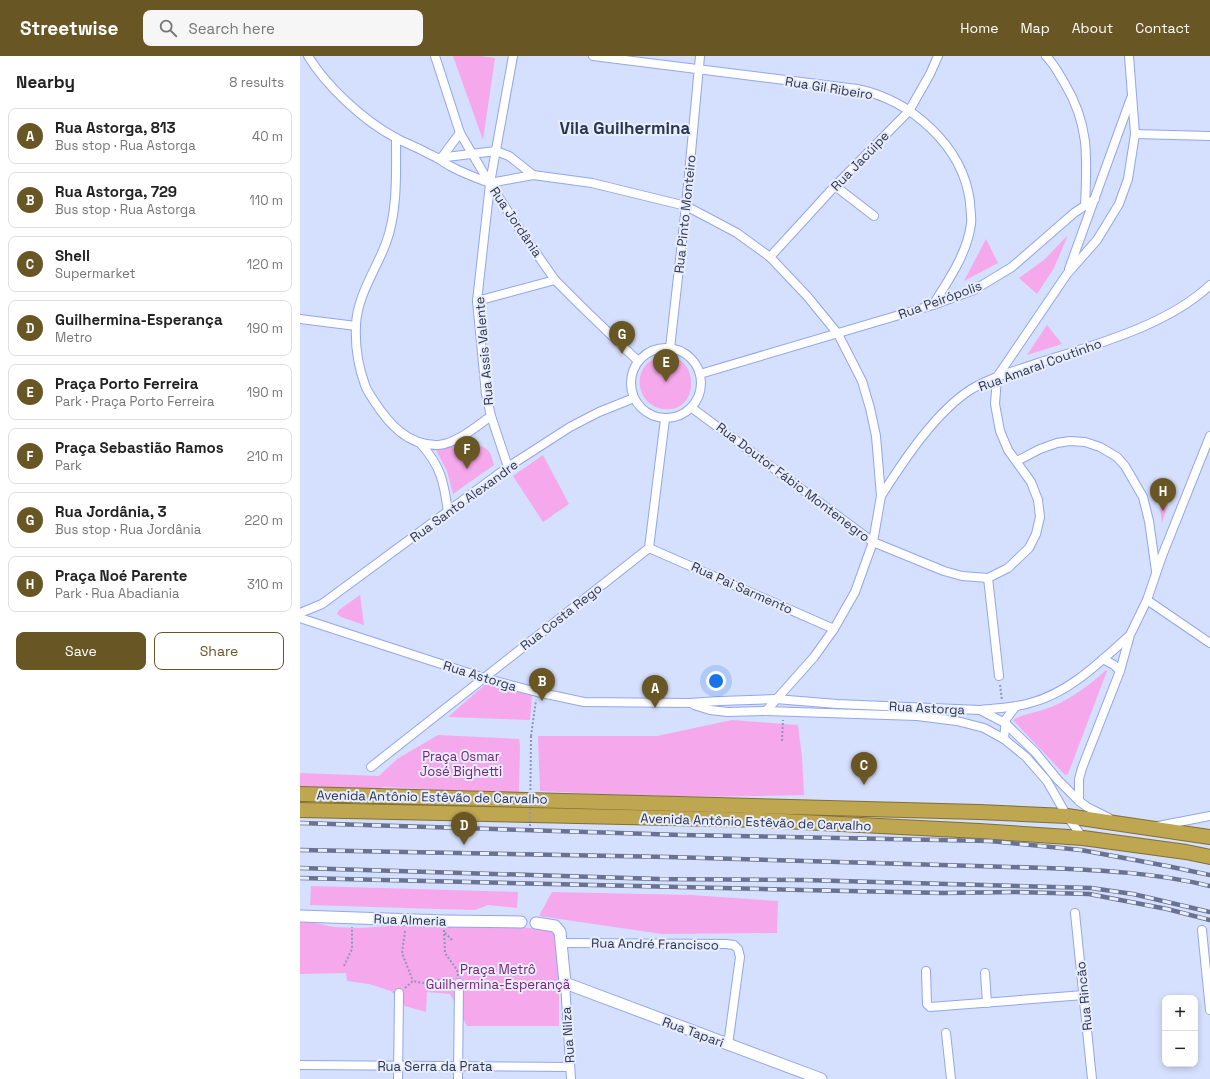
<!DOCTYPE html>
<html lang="en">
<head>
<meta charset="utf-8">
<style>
  :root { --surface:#fff; --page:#f6f6f6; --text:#222; --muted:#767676; --line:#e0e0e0; --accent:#685724 }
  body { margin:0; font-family:"Space Grotesk",sans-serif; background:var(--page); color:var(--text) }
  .controls { position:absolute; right:12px; bottom:12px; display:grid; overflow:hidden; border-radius:8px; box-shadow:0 2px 6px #0003 }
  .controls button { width:36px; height:36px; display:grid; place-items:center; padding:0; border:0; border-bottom:1px solid var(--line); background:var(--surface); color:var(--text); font:20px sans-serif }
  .you { position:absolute; left:416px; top:625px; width:14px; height:14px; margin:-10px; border:3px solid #fff; border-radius:50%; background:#1a73e8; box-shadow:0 0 0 6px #1a73e833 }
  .badge { display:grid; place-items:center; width:26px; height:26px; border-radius:50%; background:var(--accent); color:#fff; font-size:13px; font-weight:700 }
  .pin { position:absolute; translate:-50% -33px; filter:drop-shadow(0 1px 2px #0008) }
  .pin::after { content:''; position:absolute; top:21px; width:14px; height:12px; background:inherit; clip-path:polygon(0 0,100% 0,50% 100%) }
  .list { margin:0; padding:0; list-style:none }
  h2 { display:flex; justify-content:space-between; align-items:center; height:52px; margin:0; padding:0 16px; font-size:17px }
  h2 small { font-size:13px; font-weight:400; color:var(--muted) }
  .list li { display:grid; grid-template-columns:26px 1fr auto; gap:12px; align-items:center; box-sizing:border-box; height:56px; margin:0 8px 8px; padding:0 8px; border:1px solid var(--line); border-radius:8px }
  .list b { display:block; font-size:15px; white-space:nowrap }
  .list p { margin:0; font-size:13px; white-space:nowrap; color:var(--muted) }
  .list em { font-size:13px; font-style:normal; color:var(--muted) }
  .actions { display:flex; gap:8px; padding:12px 16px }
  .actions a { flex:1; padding:9px 0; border:1px solid var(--accent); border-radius:8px; text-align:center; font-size:14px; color:var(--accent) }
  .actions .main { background:var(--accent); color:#fff }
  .icon { flex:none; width:22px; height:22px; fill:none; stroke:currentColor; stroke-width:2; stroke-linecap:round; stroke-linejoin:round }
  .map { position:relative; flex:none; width:910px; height:1023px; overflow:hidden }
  header { display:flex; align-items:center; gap:24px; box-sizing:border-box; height:56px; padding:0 20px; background:var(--accent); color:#fff }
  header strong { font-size:19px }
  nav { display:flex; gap:22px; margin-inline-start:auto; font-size:14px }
  .search { width:280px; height:36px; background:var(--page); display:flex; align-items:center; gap:10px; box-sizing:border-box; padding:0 14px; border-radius:8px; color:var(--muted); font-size:15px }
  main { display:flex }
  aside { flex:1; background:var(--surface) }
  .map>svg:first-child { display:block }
</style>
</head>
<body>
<header>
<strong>Streetwise</strong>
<div class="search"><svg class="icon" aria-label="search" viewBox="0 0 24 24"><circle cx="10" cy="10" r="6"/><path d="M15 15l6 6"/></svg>Search here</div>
<nav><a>Home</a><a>Map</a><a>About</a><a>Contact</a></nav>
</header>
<main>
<aside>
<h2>Nearby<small>8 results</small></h2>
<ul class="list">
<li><span class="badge">A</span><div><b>Rua Astorga, 813</b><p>Bus stop · Rua Astorga</p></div><em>40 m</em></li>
<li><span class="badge">B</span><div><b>Rua Astorga, 729</b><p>Bus stop · Rua Astorga</p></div><em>110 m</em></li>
<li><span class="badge">C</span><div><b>Shell</b><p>Supermarket</p></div><em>120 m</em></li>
<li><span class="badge">D</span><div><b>Guilhermina-Esperança</b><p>Metro</p></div><em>190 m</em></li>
<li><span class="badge">E</span><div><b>Praça Porto Ferreira</b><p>Park · Praça Porto Ferreira</p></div><em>190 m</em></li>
<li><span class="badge">F</span><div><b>Praça Sebastião Ramos</b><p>Park</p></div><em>210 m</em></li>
<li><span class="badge">G</span><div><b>Rua Jordânia, 3</b><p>Bus stop · Rua Jordânia</p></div><em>220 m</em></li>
<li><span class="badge">H</span><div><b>Praça Noé Parente</b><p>Park · Rua Abadiania</p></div><em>310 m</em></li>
</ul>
<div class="actions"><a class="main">Save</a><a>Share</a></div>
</aside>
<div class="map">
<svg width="910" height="1023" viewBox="0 0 910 1023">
  <rect width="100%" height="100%" fill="#d5dffe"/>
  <g fill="#f6a8ed">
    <polygon points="153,0 181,0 195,2 183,84"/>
    <polygon points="768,179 754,212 737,238 719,222 744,204"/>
    <polygon points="686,183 698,207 664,225"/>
    <polygon points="747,269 762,288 727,299"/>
    <path d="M364,300c34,-2 36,50 7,53 -35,4 -45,-47 -7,-53z"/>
    <path d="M176,389c13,2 15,8 18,20l-41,29 -6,-23 -12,-23z"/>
    <polygon points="243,399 269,448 243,466 213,420"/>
    <polygon points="859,442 870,442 862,467"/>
    <polygon points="60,539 64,569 41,561 37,558 39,554"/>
    <path d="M806,614l1,1 -39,103 -3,1 -52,-55c9,-6 22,-7 33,-11 22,-8 43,-23 60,-39z"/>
    <polygon points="188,626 232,639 230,664 148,661"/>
    <path d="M432,664l66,5 4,32 2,38c-88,3 -176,1 -264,-4l-2,-55h119z"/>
    <polygon points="138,679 219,683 220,689 219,738 84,731 69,734 0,730 0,717 79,720 97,703"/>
    <polygon points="11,830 218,836 217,852 188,849 175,854 139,853 10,849"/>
    <polygon points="252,836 391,839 478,845 477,877 362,878 239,860"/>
    <polygon points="0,864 34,871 59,872 109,869 192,869 256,874 259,938 259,970 167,970 150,938 127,936 126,956 105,950 91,935 69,928 47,925 46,917 0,918"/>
  </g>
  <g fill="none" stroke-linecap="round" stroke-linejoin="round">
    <defs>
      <g id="minor">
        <path d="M8,0c19,31 56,65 88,82 11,6 23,10 33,16 8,3 14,8 21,12 13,7 26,12 40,17"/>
        <polyline points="135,0 160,77 190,128 220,174 255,224 282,251 338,305"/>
        <path d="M293,0l264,33c54,11 106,57 113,113 0,7 2,15 1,22 -4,30 -22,55 -38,81"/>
        <path d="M746,0c8,8 13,18 19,28 25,42 22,75 20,122"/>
        <polyline points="835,78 910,80"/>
        <path d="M96,82c0,33 2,73 -10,105 -10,27 -29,53 -30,82 -1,20 2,41 9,60 2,6 6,11 9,16 15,23 34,45 64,44 18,-1 39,-19 53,-29"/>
        <polyline points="142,101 160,77"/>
        <polyline points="138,102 196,95 209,100 233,119"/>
        <polyline points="190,127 233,119 292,127 386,150 437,177 470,201 507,240 538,278 562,325 570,352 576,380 581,440 573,486 555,536 534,573 514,601 466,655"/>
        <polyline points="190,127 213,0"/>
        <polyline points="190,128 177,245 186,338 191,360 208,411"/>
        <polyline points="535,130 574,160"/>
        <polyline points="470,201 535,130 609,55 630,18 638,0"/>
        <polyline points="769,213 831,42"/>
        <polyline points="177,245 255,224"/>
        <polyline points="0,263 56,270"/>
        <circle cx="366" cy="327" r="35"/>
        <polyline points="370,292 386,150 400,0"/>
        <polyline points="400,318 633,249 674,234 712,211 774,157 795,143"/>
        <polyline points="392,352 573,486 644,515 662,520 688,522 708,512 729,492 736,478 740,461 738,444 731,426 708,394 700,375 695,348 697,321 767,218 797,184 819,148 828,123 835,78 829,0"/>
        <path d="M120,387c21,23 24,39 28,69"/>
        <polyline points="717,405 740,393 757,387 770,385 785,386 800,391 817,401 825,410 843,441 849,465 856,515"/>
        <path d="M581,440c23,-36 54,-83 89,-106 19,-12 42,-18 62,-25 58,-19 134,-38 178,-80"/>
        <polyline points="349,492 534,573"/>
        <polyline points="688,522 699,620"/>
        <polyline points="847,544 910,587"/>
        <polyline points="0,557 22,548 208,411 270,371 299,356 334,342"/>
        <polyline points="0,562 184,622 237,636 284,646 389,647 420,645 476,643 537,648 680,654 705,667 735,696 758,724 779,745 787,751 809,762"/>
        <polyline points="803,603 814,609 820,615"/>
        <polyline points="394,649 410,654 428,656 466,655 617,660 657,665 684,672 704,683 726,701 747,725 767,760 783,782"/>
        <path d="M681,654c16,-2 33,-2 49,-7 39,-10 70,-41 99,-67"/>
        <polyline points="704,683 706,663 716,650"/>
        <polyline points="71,711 349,492 365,363"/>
        <polyline points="779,745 779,723 782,712 820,615 830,579 847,544 862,500 910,380"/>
        <polyline points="858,770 910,760"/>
        <polyline points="775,857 792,1023"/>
        <polyline points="902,874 910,954"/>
        <polyline points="262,887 426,888 434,889 438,893 440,901 428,989"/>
        <polyline points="626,915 627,948 630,951 784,939"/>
        <polyline points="685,917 687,947"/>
        <polyline points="265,927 271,1023"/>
        <polyline points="646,977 651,1023"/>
        <polyline points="0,1009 270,1011"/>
        <polyline points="98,1023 99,937"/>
        <polyline points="158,1023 159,927"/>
      </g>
      <g id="tertiary">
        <polyline points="0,860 144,865 221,866"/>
        <polyline points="236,867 255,870 260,876 265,927 521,1023"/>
      </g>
      <g id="trunk">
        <polyline points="0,738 679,756 767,760 910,781"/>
        <polyline points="0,754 462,764 679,775 783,782 886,796 910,801"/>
      </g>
    </defs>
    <use href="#minor" stroke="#91a6ef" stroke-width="10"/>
    <use href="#tertiary" stroke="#91a6ef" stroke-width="13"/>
    <use href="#trunk" stroke="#806f34" stroke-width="16"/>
    <g stroke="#8e98b6" stroke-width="2" stroke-dasharray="2 2" stroke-linecap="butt">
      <polyline points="700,629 702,644"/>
      <polyline points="231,680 236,644"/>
      <polyline points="482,685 483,664"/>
      <polyline points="144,874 145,897 157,914 158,920"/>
      <polyline points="105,875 102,897 113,925"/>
      <polyline points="145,877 153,885"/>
      <polyline points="44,910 52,893 52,871"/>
      <path d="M105,932l8,-7c4,1 9,2 13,2 10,0 17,-7 26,-4"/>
    </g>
    <use href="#minor" stroke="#fff" stroke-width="8"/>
    <use href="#tertiary" stroke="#fff" stroke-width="11"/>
    <use href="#trunk" stroke="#bfa650" stroke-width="14"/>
    <defs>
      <g id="rail">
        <polyline points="0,767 382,779 690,785 781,794 867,810 910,819"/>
        <path d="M0,794l369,7 377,11c55,2 111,5 164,18"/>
        <polyline points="0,812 359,823 504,824 791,832 833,838 910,856"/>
        <polyline points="0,822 502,834 643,837 714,836 789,838 867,853 910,864"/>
      </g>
    </defs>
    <use href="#rail" stroke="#697290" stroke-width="4.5"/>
    <use href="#rail" stroke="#e8edfc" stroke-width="3" stroke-dasharray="9" stroke-linecap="butt"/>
    <polyline stroke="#8e98b6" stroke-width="2" stroke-dasharray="2 2" stroke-linecap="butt" points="230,770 231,680"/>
  </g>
  <g text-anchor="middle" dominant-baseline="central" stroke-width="4" stroke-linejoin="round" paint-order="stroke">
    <g font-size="13" fill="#2a3350" stroke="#e8edfc">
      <text transform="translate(529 32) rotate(9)">Rua Gil Ribeiro</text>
      <text transform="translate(560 105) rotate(-46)">Rua Jacúipe</text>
      <text transform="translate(385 158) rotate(-84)">Rua Pinto Monteiro</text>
      <text transform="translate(216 166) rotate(56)">Rua Jordânia</text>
      <text transform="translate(640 244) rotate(-20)">Rua Peirópolis</text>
      <text transform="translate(184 295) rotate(-95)">Rua Assis Valente</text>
      <text transform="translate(740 309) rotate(-20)">Rua Amaral Coutinho</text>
      <text transform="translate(493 426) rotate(37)">Rua Doutor Fábio Montenegro</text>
      <text transform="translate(164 445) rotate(-36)">Rua Santo Alexandre</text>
      <text transform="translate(442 532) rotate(24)">Rua Pai Sarmento</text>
      <text transform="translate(261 561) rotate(-38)">Rua Costa Rego</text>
      <text transform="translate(180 620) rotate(17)">Rua Astorga</text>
      <text transform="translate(627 652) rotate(3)">Rua Astorga</text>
      <text transform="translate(132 741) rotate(1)">Avenida Antônio Estêvão de Carvalho</text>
      <text transform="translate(456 766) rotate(2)">Avenida Antônio Estêvão de Carvalho</text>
      <text transform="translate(110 864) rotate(2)">Rua Almeria</text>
      <text transform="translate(355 888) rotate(1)">Rua André Francisco</text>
      <text transform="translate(784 940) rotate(-96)">Rua Rincão</text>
      <text transform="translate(393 976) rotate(20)">Rua Tapari</text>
      <text transform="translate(268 979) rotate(-94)">Rua Nilza</text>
      <text x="135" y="1010">Rua Serra da Prata</text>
    </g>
    <g font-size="13" fill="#7b2075" stroke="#e8edfc">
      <text x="161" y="700">Praça Osmar<tspan x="161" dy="15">José Bighetti</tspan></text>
      <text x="198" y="913">Praça Metrô<tspan x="198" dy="15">Guilhermina-Esperançã</tspan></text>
    </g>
    <g font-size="17" font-weight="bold" fill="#2a3350" stroke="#e8edfc">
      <text x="325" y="72">Vila Guilhermina</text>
    </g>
  </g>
</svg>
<div class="controls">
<button>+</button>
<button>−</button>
</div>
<div class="you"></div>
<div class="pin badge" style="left:355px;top:652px">A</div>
<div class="pin badge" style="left:242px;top:645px">B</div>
<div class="pin badge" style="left:564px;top:729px">C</div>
<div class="pin badge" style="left:164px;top:789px">D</div>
<div class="pin badge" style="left:366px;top:326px">E</div>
<div class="pin badge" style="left:167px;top:413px">F</div>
<div class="pin badge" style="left:322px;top:298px">G</div>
<div class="pin badge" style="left:863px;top:455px">H</div>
</div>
</main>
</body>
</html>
